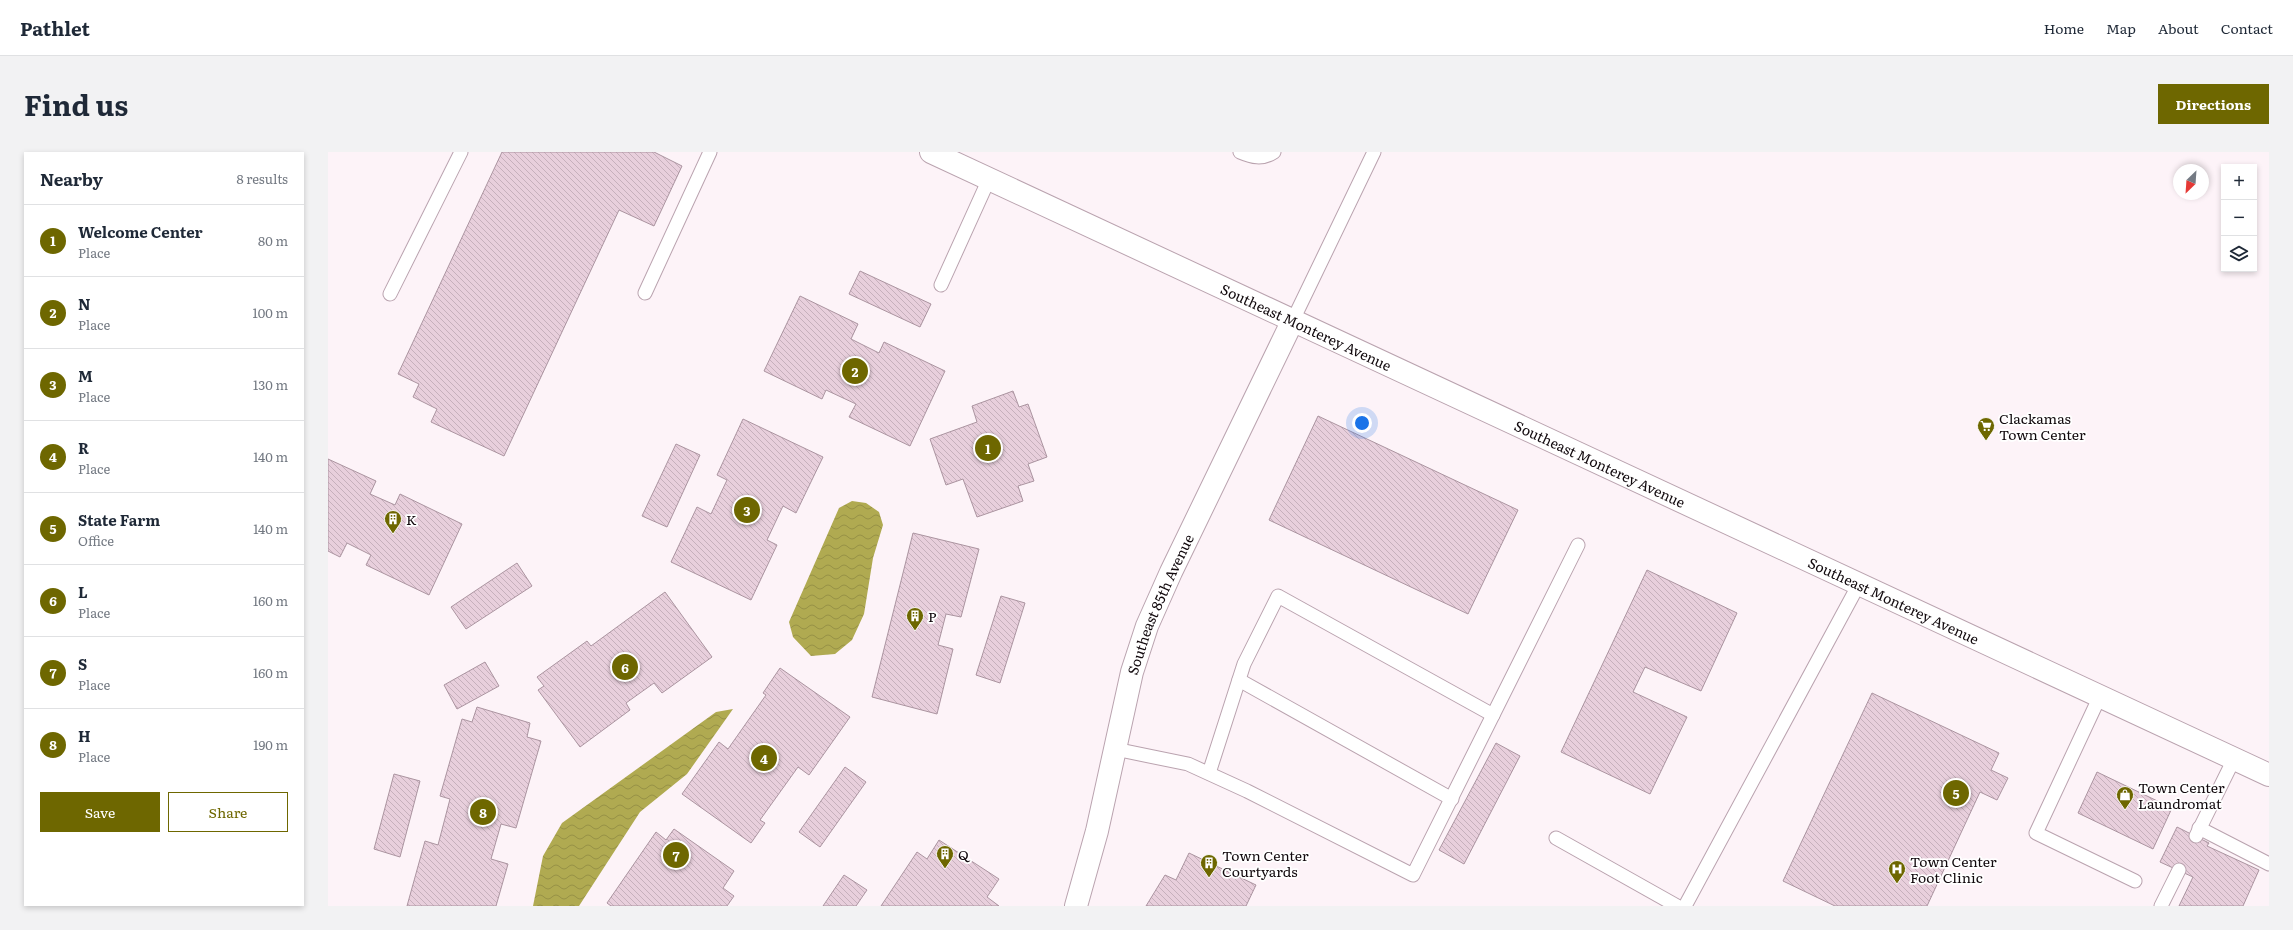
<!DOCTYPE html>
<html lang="en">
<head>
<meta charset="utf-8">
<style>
  :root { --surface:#fff; --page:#f2f2f3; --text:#1f2937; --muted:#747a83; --line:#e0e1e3; --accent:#6e6700 }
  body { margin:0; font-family:Literata,serif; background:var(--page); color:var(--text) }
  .controls { position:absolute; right:12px; top:12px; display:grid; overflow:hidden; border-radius:0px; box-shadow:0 2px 6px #0003 }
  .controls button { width:36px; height:36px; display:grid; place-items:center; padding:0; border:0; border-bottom:1px solid var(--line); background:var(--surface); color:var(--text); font:20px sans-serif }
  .compass { position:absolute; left:1845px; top:12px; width:36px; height:36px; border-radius:50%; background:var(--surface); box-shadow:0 2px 6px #0003; rotate:205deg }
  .you { position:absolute; left:1034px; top:271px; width:14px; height:14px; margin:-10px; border:3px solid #fff; border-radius:50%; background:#1a73e8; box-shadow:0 0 0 6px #1a73e833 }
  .badge { display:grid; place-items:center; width:26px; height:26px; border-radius:50%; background:var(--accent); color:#fff; font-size:13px; font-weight:700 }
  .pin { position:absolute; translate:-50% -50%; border:2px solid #fff; box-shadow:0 1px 4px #0006 }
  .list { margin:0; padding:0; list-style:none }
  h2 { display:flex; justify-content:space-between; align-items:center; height:52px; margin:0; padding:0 16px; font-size:17px }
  h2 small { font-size:13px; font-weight:400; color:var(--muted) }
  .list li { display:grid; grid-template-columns:26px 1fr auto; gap:12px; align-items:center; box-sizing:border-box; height:72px; padding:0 16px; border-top:1px solid var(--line) }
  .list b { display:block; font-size:15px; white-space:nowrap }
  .list p { margin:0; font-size:13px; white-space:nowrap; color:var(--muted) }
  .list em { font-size:13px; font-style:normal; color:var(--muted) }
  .actions { display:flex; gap:8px; padding:12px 16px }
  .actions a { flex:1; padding:9px 0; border:1px solid var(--accent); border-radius:0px; text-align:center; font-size:14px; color:var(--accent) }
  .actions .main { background:var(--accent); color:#fff }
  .icon { flex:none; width:22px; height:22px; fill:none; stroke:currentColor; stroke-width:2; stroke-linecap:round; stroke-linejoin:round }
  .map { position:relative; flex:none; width:1941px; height:754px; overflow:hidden; border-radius:0px }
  header { display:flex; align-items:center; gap:24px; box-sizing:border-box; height:56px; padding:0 20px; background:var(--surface); border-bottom:1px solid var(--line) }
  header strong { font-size:19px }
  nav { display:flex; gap:22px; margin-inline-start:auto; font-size:14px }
  .intro { display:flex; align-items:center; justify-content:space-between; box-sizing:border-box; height:96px; padding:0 24px }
  h1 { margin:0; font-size:28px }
  .button { padding:10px 18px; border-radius:0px; background:var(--accent); color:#fff; font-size:14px; font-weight:700 }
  main { display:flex; gap:24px; padding:0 24px }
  aside { flex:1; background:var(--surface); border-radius:0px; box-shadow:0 2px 6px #0003 }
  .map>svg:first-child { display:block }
</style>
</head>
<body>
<header>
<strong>Pathlet</strong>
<nav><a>Home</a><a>Map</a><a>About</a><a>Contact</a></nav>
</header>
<div class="intro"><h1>Find us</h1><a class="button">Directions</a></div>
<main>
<aside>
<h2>Nearby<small>8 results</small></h2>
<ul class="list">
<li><span class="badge">1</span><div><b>Welcome Center</b><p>Place</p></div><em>80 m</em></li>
<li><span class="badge">2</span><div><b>N</b><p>Place</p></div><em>100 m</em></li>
<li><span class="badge">3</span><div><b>M</b><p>Place</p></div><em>130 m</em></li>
<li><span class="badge">4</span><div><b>R</b><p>Place</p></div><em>140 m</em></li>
<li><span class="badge">5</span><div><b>State Farm</b><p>Office</p></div><em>140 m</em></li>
<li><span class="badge">6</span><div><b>L</b><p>Place</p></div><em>160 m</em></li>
<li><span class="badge">7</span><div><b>S</b><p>Place</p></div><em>160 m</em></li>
<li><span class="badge">8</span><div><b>H</b><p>Place</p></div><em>190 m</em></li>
</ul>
<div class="actions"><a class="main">Save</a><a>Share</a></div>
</aside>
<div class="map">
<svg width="1941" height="754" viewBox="0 0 1941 754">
  <defs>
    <pattern id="water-waves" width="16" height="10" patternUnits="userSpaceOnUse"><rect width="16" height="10" fill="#b0aa51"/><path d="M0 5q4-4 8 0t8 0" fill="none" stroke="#969145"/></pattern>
    <pattern id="building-back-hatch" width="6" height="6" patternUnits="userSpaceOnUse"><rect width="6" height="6" fill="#e8cfdc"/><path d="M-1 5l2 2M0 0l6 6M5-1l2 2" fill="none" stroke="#c6b0bc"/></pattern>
  </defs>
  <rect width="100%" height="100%" fill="#fdf3f8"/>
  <g fill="url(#water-waves)">
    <polygon points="524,349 538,351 551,360 555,373 545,406 536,462 524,488 507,502 483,504 465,485 461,470 511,356"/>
    <polygon points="405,557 359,622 312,660 251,754 205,754 215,704 234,671 388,560"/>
  </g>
  <g fill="url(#building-back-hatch)" stroke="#ab94a0">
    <polygon points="174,0 326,0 354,14 326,74 291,58 176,304 103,270 109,257 85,245 91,232 70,222"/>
    <polygon points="532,119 603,152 592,175 521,142"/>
    <polygon points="472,144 530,172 523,187 551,201 556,190 617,219 582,294 521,265 528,252 498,238 494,247 436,219"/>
    <polygon points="685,239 691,255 700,252 719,305 700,312 706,329 690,334 695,349 649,365 635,327 618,333 602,287 649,270 644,254"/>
    <polygon points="990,264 1190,358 1140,462 941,368"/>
    <polygon points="415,267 495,305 468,361 455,354 439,388 449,393 423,448 343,410 369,355 383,362 399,328 389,323"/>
    <polygon points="348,292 372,303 339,375 314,364"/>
    <polygon points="0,307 48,329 42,342 67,353 72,342 134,372 101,443 38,413 43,403 19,391 12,405 0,399"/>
    <polygon points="585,381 651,397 633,465 618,462 610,493 625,497 609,562 544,545"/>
    <polygon points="189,411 204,434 138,477 123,455"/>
    <polygon points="1319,418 1409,461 1373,539 1317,515 1305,540 1359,565 1322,642 1233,600"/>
    <polygon points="337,440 384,505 334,541 326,531 298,551 302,558 252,595 210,538 216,534 209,525 259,489 263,494"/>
    <polygon points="673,444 697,451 672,531 648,523"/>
    <polygon points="157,510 171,534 129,557 116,533"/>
    <polygon points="452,516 522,565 481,623 470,615 432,668 437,671 423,691 354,642 391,590 400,597 438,543 435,541"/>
    <polygon points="1544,541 1671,601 1663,618 1680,626 1669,648 1652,640 1599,754 1507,754 1455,729"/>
    <polygon points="149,555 202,571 199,585 213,589 188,676 173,672 163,707 180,712 168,754 79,754 97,689 110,693 122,647 112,644 134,567 144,570"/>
    <polygon points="1168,591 1192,604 1136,712 1111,698"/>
    <polygon points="517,615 538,630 492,695 471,680"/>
    <polygon points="1769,620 1844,656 1825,697 1750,661"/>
    <polygon points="66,622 92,629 72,705 46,697"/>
    <polygon points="1849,675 1881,691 1879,694 1931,718 1915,754 1851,754 1865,725 1832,710"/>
    <polygon points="346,677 406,719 395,736 406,744 399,754 283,754 279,751 328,680 338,688"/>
    <polygon points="611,688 671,727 659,745 671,754 553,754 589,700 599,707"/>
    <polygon points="861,701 928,733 918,754 818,754 837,723 848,728"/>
    <polygon points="516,723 539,738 528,754 495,754"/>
  </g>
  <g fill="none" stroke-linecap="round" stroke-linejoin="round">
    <defs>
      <g id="service">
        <path d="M912,0c12,5 22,8 34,0"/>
        <polyline points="613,133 661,27"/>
        <polyline points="317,141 382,0"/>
        <polyline points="62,142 133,0"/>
        <polyline points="965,168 1046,0"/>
        <polyline points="911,528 1124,647"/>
        <polyline points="1772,544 1708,681 1807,729"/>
        <polyline points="787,597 860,612 919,639 1085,723 1250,393"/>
        <polyline points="881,621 916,512 950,444 1165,563"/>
        <polyline points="1871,676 1941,712"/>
        <polyline points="1868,684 1906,607"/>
        <polyline points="1228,686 1349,754"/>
        <polyline points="1357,754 1531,432"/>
        <polyline points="1833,754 1851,718"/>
      </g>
      <g id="tertiary">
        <path id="s1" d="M748,754l21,-75 35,-159 15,-46 24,-54 122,-252"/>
      </g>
      <g id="secondary">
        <path id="s2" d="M603,0l1338,623"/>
      </g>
    </defs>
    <use href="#service" stroke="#baa3af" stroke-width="15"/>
    <use href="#tertiary" stroke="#baa3af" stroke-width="24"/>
    <use href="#secondary" stroke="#baa3af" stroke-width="24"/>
    <use href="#service" stroke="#fff" stroke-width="13"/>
    <use href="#tertiary" stroke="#fff" stroke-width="22"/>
    <use href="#secondary" stroke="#fff" stroke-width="22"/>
  </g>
  <defs>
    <symbol id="supermarket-pin" viewBox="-11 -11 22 30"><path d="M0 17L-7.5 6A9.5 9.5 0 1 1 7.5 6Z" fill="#6e6700" stroke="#fff"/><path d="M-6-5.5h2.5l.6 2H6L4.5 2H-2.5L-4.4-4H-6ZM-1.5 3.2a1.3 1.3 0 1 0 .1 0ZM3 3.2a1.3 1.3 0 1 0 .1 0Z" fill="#fff"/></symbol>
    <symbol id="building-pin" viewBox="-11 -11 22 30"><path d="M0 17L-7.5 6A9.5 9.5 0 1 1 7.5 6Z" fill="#6e6700" stroke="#fff"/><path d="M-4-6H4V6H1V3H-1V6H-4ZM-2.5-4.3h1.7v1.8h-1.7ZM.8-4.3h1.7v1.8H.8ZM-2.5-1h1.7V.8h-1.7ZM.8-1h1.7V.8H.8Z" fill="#fff"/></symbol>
    <symbol id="shop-pin" viewBox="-11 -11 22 30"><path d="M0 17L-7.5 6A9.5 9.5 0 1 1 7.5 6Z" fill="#6e6700" stroke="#fff"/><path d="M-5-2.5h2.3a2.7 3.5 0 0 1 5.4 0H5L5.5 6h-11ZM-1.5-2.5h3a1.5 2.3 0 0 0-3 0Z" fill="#fff"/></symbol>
    <symbol id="hospital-pin" viewBox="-11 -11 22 30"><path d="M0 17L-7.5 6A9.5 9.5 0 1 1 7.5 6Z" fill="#6e6700" stroke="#fff"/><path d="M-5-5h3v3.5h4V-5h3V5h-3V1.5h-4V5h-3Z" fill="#fff"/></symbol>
  </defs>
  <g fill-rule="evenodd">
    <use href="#supermarket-pin" x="1648" y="264" width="20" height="27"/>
    <use href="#building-pin" x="55" y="357" width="20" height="27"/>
    <use href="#building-pin" x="577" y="454" width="20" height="27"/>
    <use href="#shop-pin" x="1787" y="633" width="20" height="27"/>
    <use href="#building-pin" x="607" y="692" width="20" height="27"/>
    <use href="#building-pin" x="871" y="701" width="20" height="27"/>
    <use href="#hospital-pin" x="1559" y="707" width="20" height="27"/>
  </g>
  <g text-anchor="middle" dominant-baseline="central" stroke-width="3.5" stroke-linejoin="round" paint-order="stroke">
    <g font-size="14" fill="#11090d" stroke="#fff">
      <text stroke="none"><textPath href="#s2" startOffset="414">Southeast Monterey Avenue</textPath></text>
      <text stroke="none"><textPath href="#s2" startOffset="738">Southeast Monterey Avenue</textPath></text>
      <text stroke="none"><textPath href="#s2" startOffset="1062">Southeast Monterey Avenue</textPath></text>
      <text stroke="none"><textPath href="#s1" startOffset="314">Southeast 85th Avenue</textPath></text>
    </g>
    <g font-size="14" fill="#11090d" stroke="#fff" text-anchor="start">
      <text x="1671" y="266">Clackamas<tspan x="1671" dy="16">Town Center</tspan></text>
      <text x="78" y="367">K</text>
      <text x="600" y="464">P</text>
      <text x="1810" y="635">Town Center<tspan x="1810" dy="16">Laundromat</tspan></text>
      <text x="630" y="702">Q</text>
      <text x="894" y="703">Town Center<tspan x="894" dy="16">Courtyards</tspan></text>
      <text x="1582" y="709">Town Center<tspan x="1582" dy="16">Foot Clinic</tspan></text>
    </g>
  </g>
</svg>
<div class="controls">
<button>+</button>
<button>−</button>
<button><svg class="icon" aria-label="layers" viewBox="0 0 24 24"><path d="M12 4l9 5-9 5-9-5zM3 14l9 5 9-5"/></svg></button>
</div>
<svg class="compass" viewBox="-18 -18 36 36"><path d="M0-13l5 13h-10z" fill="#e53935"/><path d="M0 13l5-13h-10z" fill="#747a83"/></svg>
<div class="you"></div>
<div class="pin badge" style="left:660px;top:296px">1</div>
<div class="pin badge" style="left:527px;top:219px">2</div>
<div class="pin badge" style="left:419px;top:358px">3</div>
<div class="pin badge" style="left:436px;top:606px">4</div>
<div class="pin badge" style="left:1628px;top:641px">5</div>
<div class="pin badge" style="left:297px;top:515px">6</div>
<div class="pin badge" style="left:348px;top:703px">7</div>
<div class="pin badge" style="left:155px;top:660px">8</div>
</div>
</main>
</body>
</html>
